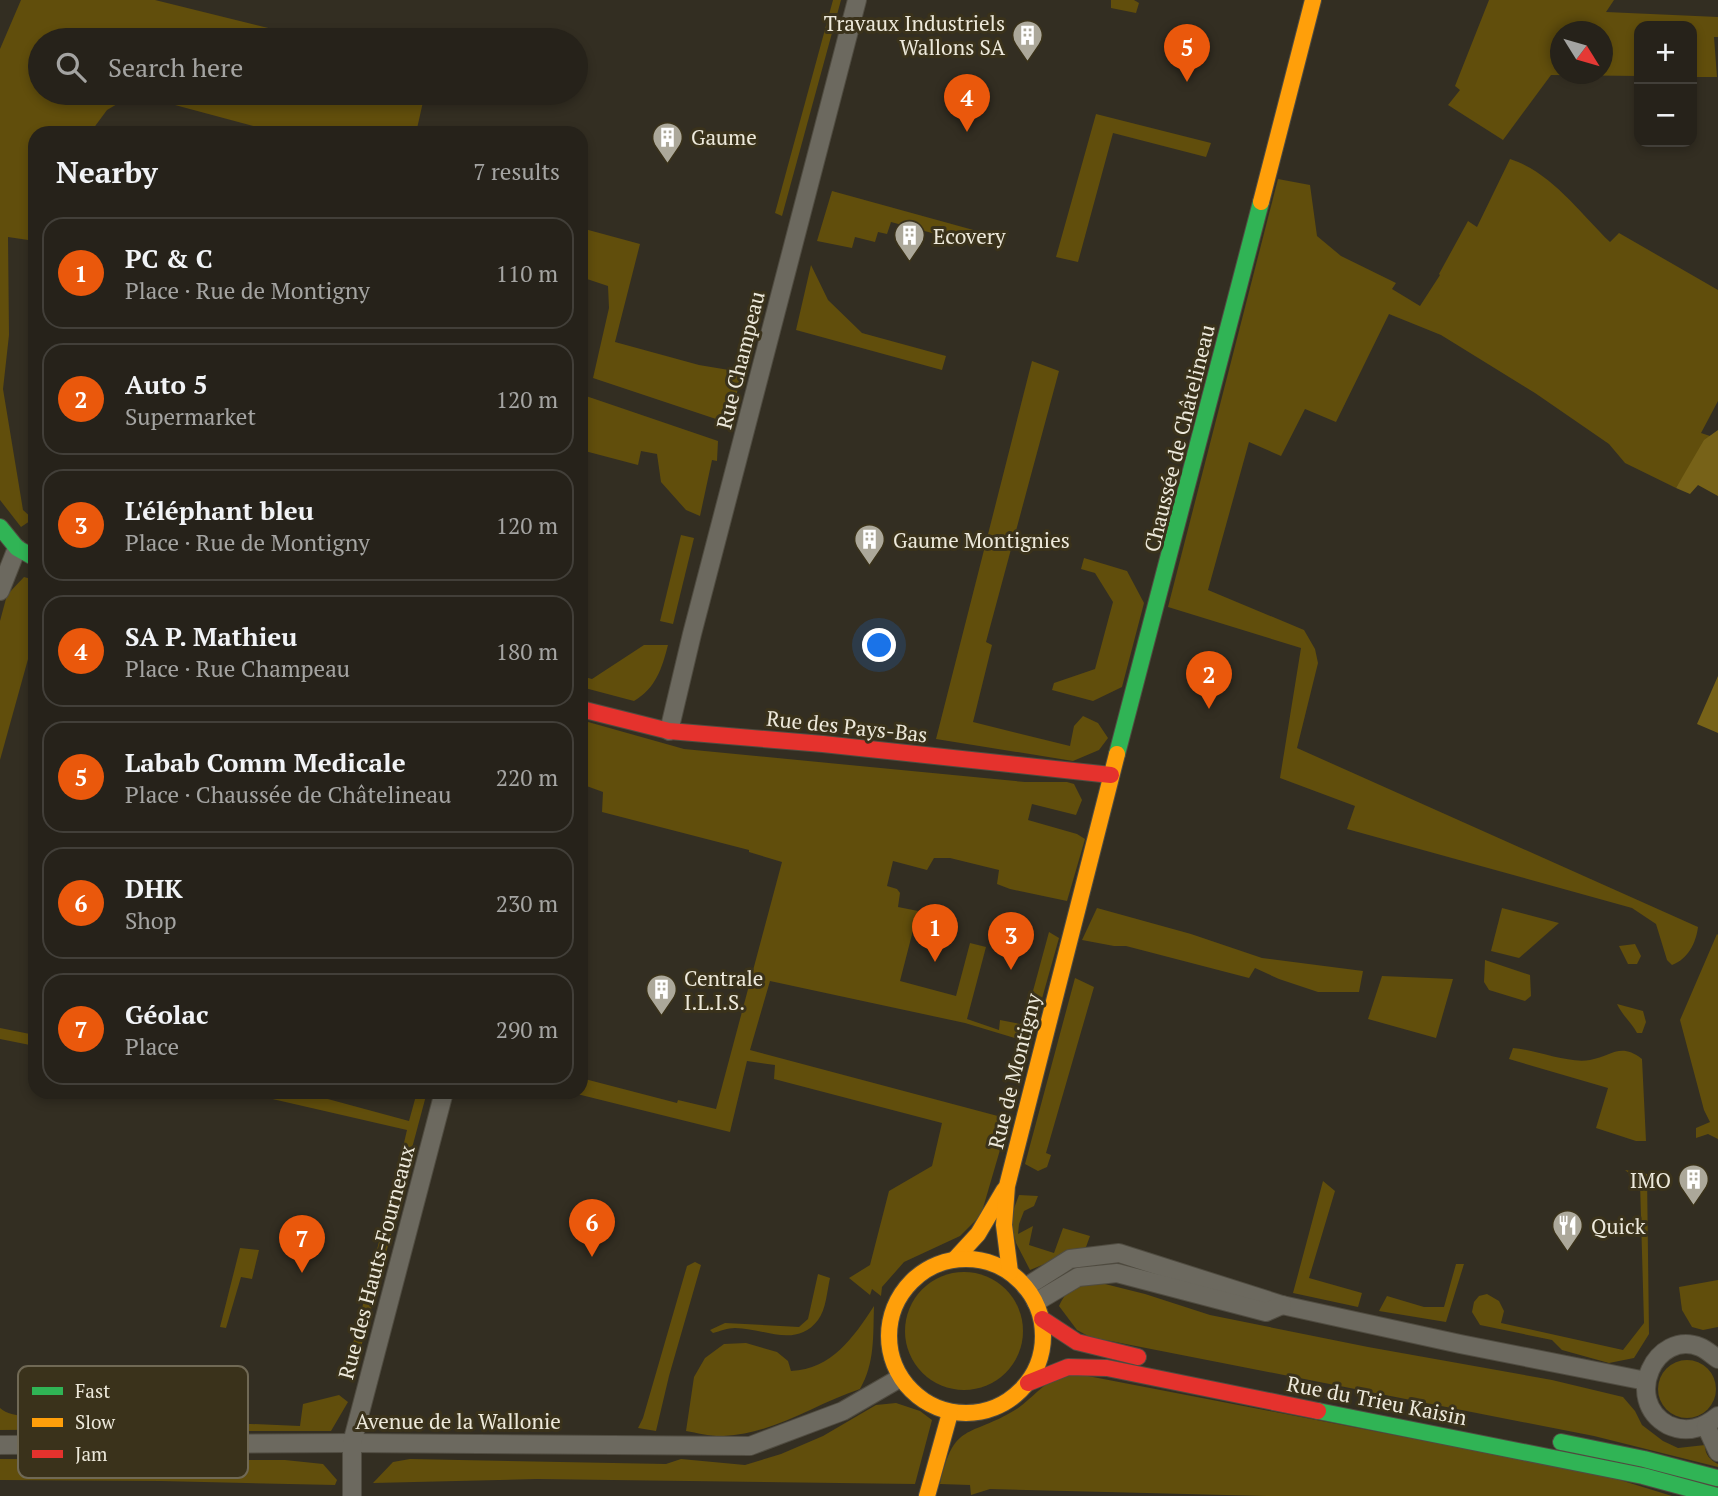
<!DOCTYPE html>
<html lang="en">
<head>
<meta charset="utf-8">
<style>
  :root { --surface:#26221a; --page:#322f27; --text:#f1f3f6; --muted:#a4a4a2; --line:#423f39; --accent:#ea580c }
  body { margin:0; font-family:"PT Serif",serif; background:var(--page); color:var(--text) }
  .controls { position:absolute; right:21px; top:21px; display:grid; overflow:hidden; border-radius:14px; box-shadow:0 4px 10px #0003 }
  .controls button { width:63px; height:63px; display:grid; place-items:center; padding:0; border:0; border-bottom:2px solid var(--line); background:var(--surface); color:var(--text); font:35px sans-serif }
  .compass { position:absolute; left:1550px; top:21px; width:63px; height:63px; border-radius:50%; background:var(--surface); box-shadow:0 4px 10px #0003; rotate:127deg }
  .you { position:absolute; left:880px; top:646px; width:24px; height:24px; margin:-18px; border:5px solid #fff; border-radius:50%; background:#1a73e8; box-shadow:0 0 0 10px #1a73e833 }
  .badge { display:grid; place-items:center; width:46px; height:46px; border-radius:50%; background:var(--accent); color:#fff; font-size:23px; font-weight:700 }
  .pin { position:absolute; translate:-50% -58px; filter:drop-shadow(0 2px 4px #0008) }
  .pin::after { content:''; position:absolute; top:37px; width:24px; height:21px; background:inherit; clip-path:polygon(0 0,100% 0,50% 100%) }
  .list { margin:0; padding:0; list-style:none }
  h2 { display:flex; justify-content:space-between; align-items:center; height:91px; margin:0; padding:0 28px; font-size:30px }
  h2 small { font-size:23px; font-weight:400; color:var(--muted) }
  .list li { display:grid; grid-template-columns:46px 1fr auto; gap:21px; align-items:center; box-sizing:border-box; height:112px; margin:0 14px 14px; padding:0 14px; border:2px solid var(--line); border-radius:21px }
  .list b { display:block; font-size:26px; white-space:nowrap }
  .list p { margin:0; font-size:23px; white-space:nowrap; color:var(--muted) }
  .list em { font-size:23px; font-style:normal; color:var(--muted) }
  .icon { flex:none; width:38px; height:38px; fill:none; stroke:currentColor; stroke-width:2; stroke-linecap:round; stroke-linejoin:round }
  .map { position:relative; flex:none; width:1718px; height:1496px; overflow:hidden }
  .search { position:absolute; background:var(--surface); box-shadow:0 4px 10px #0003; left:28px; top:28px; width:560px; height:77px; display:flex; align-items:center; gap:18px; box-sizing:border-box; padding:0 24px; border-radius:38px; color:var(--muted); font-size:26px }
  .panel { position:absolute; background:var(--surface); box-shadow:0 4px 10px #0003; left:28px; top:126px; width:560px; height:973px; border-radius:21px }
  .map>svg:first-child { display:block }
</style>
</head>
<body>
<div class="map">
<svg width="1718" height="1496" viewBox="0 0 1718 1496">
  <rect width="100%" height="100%" fill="#332e22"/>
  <g fill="#614e0c" fill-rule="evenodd">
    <polygon points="21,0 155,0 317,40 40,40 40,93 425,93 416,133 262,133 257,127 134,94 107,110 90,133 35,133 35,241 8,237 9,335 3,389 23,510 33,519 21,527 0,500 0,49"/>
    <polygon points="833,0 841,0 782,216 775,213"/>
    <polygon points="1111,0 1134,0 1139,3 1136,13 1111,8"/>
    <path d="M1489,0h125l-8,12 112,5v20h-4l3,40h-25v-51h-53v50l-88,-1 -48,65 -55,-35 12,-15 -5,-4zM1560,32h42v42h-42z"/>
    <polygon points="1096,114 1211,143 1206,157 1113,133 1078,262 1056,257"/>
    <path d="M1510,159c41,13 70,54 100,83l9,-9 99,57v111l-17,32 9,3 -34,52 -51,-25 -16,-19 -74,-51 -94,-58 -52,-21 -53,108 -31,-13 -24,47 -32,-14 -41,148 96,40 11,19 3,14 -21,85 401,179c-2,16 -10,32 -26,38l-5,-5 -11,-36 -24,-16 -285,-79 8,-23 -75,-28 21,-130 -133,-41 110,-428 32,6 7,51 24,20 55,27 -4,6 28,17 20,-31 -1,-1 29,-53 9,6z"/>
    <polygon points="832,191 977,231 973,244 891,222 887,234 878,232 875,242 855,237 852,248 817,241"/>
    <polygon points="581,228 640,244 615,342 699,365 741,372 731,424 593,378 609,308 608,286 581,277"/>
    <polygon points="811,265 828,300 862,333 946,356 942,370 796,330"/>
    <polygon points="1032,361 1059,371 986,642 992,645 973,722 1070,746 1074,726 1083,716 1098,723 1108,738 1099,750 1073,761 936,739"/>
    <polygon points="586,396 718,441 717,461 712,460 700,516 686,510 661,482 657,454 641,451 638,465 581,450 581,408"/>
    <polygon points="681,535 694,538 673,624 660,621"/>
    <polygon points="1084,558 1127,571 1144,603 1122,687 1093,701 1052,690 1054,683 1095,669 1113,602 1095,573 1081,569"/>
    <polygon points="24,577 35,580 35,634 0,760 0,621 7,595"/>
    <path d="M644,645h24c-6,23 -12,43 -34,56l-53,-14v-11l11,3z"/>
    <polygon points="581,720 684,749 1025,782 1067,782 1074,784 1082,800 1076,815 1032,804 1028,820 1077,834 1085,839 1067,901 1010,889 997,884 999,870 950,858 934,858 927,870 893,861 887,886 897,889 900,893 898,907 918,911 900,981 956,996 970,943 986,947 967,1019 999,1030 1000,1020 1025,1025 1032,1030 1031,1043 965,1023 770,981 750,1050 1009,1119 981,1215 960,1236 904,1262 882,1287 881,1296 872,1289 870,1295 849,1278 870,1265 889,1191 932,1166 942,1123 774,1079 775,1065 747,1061 730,1132 569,1092 581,1092 581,1078 677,1103 678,1100 716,1109 782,862 749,852 749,850 602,812 603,792 581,784"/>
    <polygon points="1097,908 1191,934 1262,958 1363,971 1359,992 1318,992 1279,979 1255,968 1249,978 1126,946 1114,946 1082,940"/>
    <polygon points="1502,908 1559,923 1519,958 1491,951"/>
    <polygon points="1049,932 1059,938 1041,1002 1032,1007 1030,1002"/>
    <polygon points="1717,934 1718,935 1718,1139 1708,1134 1696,1138 1696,1128 1710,1122 1704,1110 1680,1020"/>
    <polygon points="1635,944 1641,956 1637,964 1628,964 1619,946"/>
    <polygon points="1485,960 1530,975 1531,996 1525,1001 1489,990 1484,982"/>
    <polygon points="1382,976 1453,979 1436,1038 1368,1019"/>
    <polygon points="1075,978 1094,987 1046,1153 1051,1155 1047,1167 1038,1171 1025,1164"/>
    <path d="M1617,1004l26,7 3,11 -4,11h-5c-6,-11 -15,-18 -20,-29z"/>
    <polygon points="0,1028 35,1035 35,1046 0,1039"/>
    <path d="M1513,1048c23,2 56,16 77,12 22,-4 30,-18 52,-1l4,82h-10l-40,-13 12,-40 -99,-29z"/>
    <polygon points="242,1092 302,1092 409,1121 417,1092 427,1092 408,1163 399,1164 407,1130"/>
    <polygon points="1625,1170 1647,1174 1649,1334 1634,1358 1609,1363 1562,1350 1552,1340 1480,1325 1472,1312 1474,1302 1479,1296 1487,1294 1499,1301 1504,1311 1501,1323 1623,1350 1644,1323 1640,1182"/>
    <polygon points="1323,1181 1335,1191 1309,1278 1362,1293 1358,1307 1293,1293"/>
    <polygon points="394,1183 401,1197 356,1366 347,1367"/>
    <polygon points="1019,1195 1038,1196 1034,1206 1024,1211 1019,1224 1018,1234 1033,1226 1029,1245 1054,1253 1063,1228 1090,1236 1086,1247 1030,1270 1016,1243 1010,1219"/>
    <polygon points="240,1248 259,1250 252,1279 241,1277 226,1328 220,1327"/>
    <polygon points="695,1262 701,1265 669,1376 656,1431 638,1428 643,1418 687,1266"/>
    <polygon points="1456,1264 1464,1264 1446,1322 1379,1311 1387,1296 1424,1307 1444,1307"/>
    <circle cx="964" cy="1331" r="59"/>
    <path d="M818,1274l12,4c-3,13 -4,32 -12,42 -22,29 -54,8 -83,8 -7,0 -15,3 -22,5l-3,-3 15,-7 74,4 9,-8z"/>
    <polygon points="1718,1280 1718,1327 1703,1330 1692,1327 1682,1310 1679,1287"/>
    <path d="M1101,1283l44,11 65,21 158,32 184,33 71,17 12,14 7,14 21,16 15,7 27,-3c0,10 5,15 13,19v3l-124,-31 -504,-99 -13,-7 -18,-24c11,-23 19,-21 42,-23z"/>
    <path d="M874,1306c-1,30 1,57 -14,83 -45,15 -87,45 -136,47 -12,1 -26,-3 -38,-5l8,-54 11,-19 19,-14 22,-1 31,9 11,9 3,10c41,-2 62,-33 83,-65z"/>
    <circle cx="1687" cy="1389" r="29"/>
    <path d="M1067,1372l540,104 65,20h-406l-276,-7 -19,6 -1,-10 -30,-1c14,-63 29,-46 75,-74 10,-6 19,-16 29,-24 7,-6 15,-9 23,-14z"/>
    <polygon points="339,1395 348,1402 331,1431 155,1431 148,1407 227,1408 229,1423 300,1426 303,1404"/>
    <polygon points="896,1403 920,1411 932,1420 915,1484 537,1479 373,1483 393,1462 410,1459 666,1464 681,1459 745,1465 781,1454 823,1436 876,1405"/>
    <path d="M0,1408c17,15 51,4 72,2 17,0 35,2 52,2l-8,17 -116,1z"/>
    <polygon points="0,1459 285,1460 323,1464 337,1480 335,1485 161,1481 0,1480"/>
  </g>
  <g fill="#776218">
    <polygon points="1718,430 1718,496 1698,485 1690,494 1676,488 1704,440"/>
    <polygon points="1718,676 1718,733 1697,724"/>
  </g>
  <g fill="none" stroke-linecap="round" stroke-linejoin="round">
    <defs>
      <g id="street">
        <polyline points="0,591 17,548"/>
        <polyline points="669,731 692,634 857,0"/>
        <polyline points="1026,1287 1070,1259 1119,1253 1282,1305 1460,1344 1646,1381"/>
        <polyline points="1036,1302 1078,1277 1117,1273 1266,1312 1282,1305"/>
        <path d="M1718,1359c-6,-4 -12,-10 -18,-12 -44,-18 -78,53 -32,78 19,9 35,3 50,-9"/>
        <polyline points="1706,1426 1718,1452"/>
        <polyline points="0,1445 352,1443 750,1446 843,1411 900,1378"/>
        <polyline points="352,1496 352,1443 444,1092"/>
      </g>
      <g id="fast">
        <polyline points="0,527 17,548 35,558"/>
        <polyline points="1117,754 1261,202"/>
        <polyline points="1318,1411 1643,1476 1717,1496"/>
        <polyline points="1561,1442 1644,1459 1717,1478"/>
      </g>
      <g id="slow">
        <polyline points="1261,202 1313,0"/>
        <polyline points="955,1259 978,1234 1004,1190"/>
        <circle cx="966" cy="1336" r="77"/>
        <polyline points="1010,1272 1004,1225 1007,1186 1117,754"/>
        <polyline points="927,1496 950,1413"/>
      </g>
      <g id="jam">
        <polyline points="581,709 669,731 823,744 1111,775"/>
        <polyline points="1042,1319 1077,1342 1138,1357"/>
        <polyline points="1028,1383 1068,1367 1107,1368 1318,1411"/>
      </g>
    </defs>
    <use href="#street" stroke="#504c41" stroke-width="20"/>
    <use href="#fast" stroke="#504c41" stroke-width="18"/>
    <use href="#slow" stroke="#504c41" stroke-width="18"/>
    <use href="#jam" stroke="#504c41" stroke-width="18"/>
    <use href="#street" stroke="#6c695f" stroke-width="18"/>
    <use href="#fast" stroke="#30b455" stroke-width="16"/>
    <use href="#slow" stroke="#ff9f0a" stroke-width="16"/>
    <use href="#jam" stroke="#e5322d" stroke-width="16"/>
  </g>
  <defs>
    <symbol id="building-pin" viewBox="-11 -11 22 30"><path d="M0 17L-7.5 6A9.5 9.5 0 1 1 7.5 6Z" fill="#aca89a" stroke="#3a321b"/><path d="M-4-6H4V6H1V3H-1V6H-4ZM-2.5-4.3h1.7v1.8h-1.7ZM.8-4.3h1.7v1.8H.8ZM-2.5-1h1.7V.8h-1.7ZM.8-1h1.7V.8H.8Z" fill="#fff"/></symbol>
    <symbol id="restaurant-pin" viewBox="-11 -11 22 30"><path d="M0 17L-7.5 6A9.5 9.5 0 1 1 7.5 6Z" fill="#aca89a" stroke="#3a321b"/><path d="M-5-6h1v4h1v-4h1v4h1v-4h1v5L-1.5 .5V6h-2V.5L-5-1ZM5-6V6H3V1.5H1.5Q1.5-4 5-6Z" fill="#fff"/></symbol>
  </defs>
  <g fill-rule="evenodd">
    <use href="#building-pin" x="1010" y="18" width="35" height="47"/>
    <use href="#building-pin" x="650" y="120" width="35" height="47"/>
    <use href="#building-pin" x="892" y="218" width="35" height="47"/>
    <use href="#building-pin" x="852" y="522" width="35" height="47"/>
    <use href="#building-pin" x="644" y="972" width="35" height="47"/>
    <use href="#building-pin" x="1676" y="1162" width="35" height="47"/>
    <use href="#restaurant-pin" x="1550" y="1208" width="35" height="47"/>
  </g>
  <g text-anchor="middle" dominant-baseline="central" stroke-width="6" stroke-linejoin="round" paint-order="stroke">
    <g font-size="21" fill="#ede9db" stroke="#3a321b" text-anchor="start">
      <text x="1005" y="23" text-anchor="end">Travaux Industriels<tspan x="1005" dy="24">Wallons SA</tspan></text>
      <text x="691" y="137">Gaume</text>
      <text x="933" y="236">Ecovery</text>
      <text x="893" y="540">Gaume Montignies</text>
      <text x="684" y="978">Centrale<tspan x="684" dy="24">I.L.I.S.</tspan></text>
      <text x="1671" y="1180" text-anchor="end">IMO</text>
      <text x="1591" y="1226">Quick</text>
    </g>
    <g font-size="21" fill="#ede9db" stroke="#3a321b">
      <text transform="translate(740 360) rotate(-76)">Rue Champeau</text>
      <text transform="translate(1179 438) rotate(-76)">Chaussée de Châtelineau</text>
      <text transform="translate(847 726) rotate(6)">Rue des Pays-Bas</text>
      <text transform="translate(1014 1071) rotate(-76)">Rue de Montigny</text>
      <text transform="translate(376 1262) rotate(-75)">Rue des Hauts-Fourneaux</text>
      <text transform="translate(1377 1400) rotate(11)">Rue du Trieu Kaisin</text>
      <text x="458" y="1421">Avenue de la Wallonie</text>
    </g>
  </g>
  <rect x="18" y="1366" width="230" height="112" rx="10" fill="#3a321b" stroke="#706955" stroke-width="2"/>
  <rect x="32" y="1387" width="31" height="8" fill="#30b455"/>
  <rect x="32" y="1418" width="31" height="9" fill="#ff9f0a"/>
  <rect x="32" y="1450" width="31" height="8" fill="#e5322d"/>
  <g font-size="19" fill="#ede9db">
    <text x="75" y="1398">Fast</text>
    <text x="75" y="1429">Slow</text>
    <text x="75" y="1461">Jam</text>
  </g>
</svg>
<div class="controls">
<button>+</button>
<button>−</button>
</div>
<svg class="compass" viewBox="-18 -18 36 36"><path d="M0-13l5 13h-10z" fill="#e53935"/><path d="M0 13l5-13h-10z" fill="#a4a4a2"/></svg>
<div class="you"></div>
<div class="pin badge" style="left:935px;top:962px">1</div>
<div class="pin badge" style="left:1209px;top:709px">2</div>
<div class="pin badge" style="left:1011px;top:970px">3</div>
<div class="pin badge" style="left:967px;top:132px">4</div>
<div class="pin badge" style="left:1187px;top:82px">5</div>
<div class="pin badge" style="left:592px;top:1257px">6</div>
<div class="pin badge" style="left:302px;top:1273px">7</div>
<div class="search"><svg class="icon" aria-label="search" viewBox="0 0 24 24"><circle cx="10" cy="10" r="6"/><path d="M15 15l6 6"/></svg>Search here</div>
<section class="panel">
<h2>Nearby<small>7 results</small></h2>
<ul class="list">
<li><span class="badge">1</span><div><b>PC &amp; C</b><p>Place · Rue de Montigny</p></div><em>110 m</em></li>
<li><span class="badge">2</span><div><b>Auto 5</b><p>Supermarket</p></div><em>120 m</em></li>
<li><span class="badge">3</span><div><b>L'éléphant bleu</b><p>Place · Rue de Montigny</p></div><em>120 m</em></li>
<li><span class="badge">4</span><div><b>SA P. Mathieu</b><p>Place · Rue Champeau</p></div><em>180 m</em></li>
<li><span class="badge">5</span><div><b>Labab Comm Medicale</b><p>Place · Chaussée de Châtelineau</p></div><em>220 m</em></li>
<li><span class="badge">6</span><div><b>DHK</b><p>Shop</p></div><em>230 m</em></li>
<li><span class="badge">7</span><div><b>Géolac</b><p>Place</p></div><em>290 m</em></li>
</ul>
</section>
</div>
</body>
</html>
